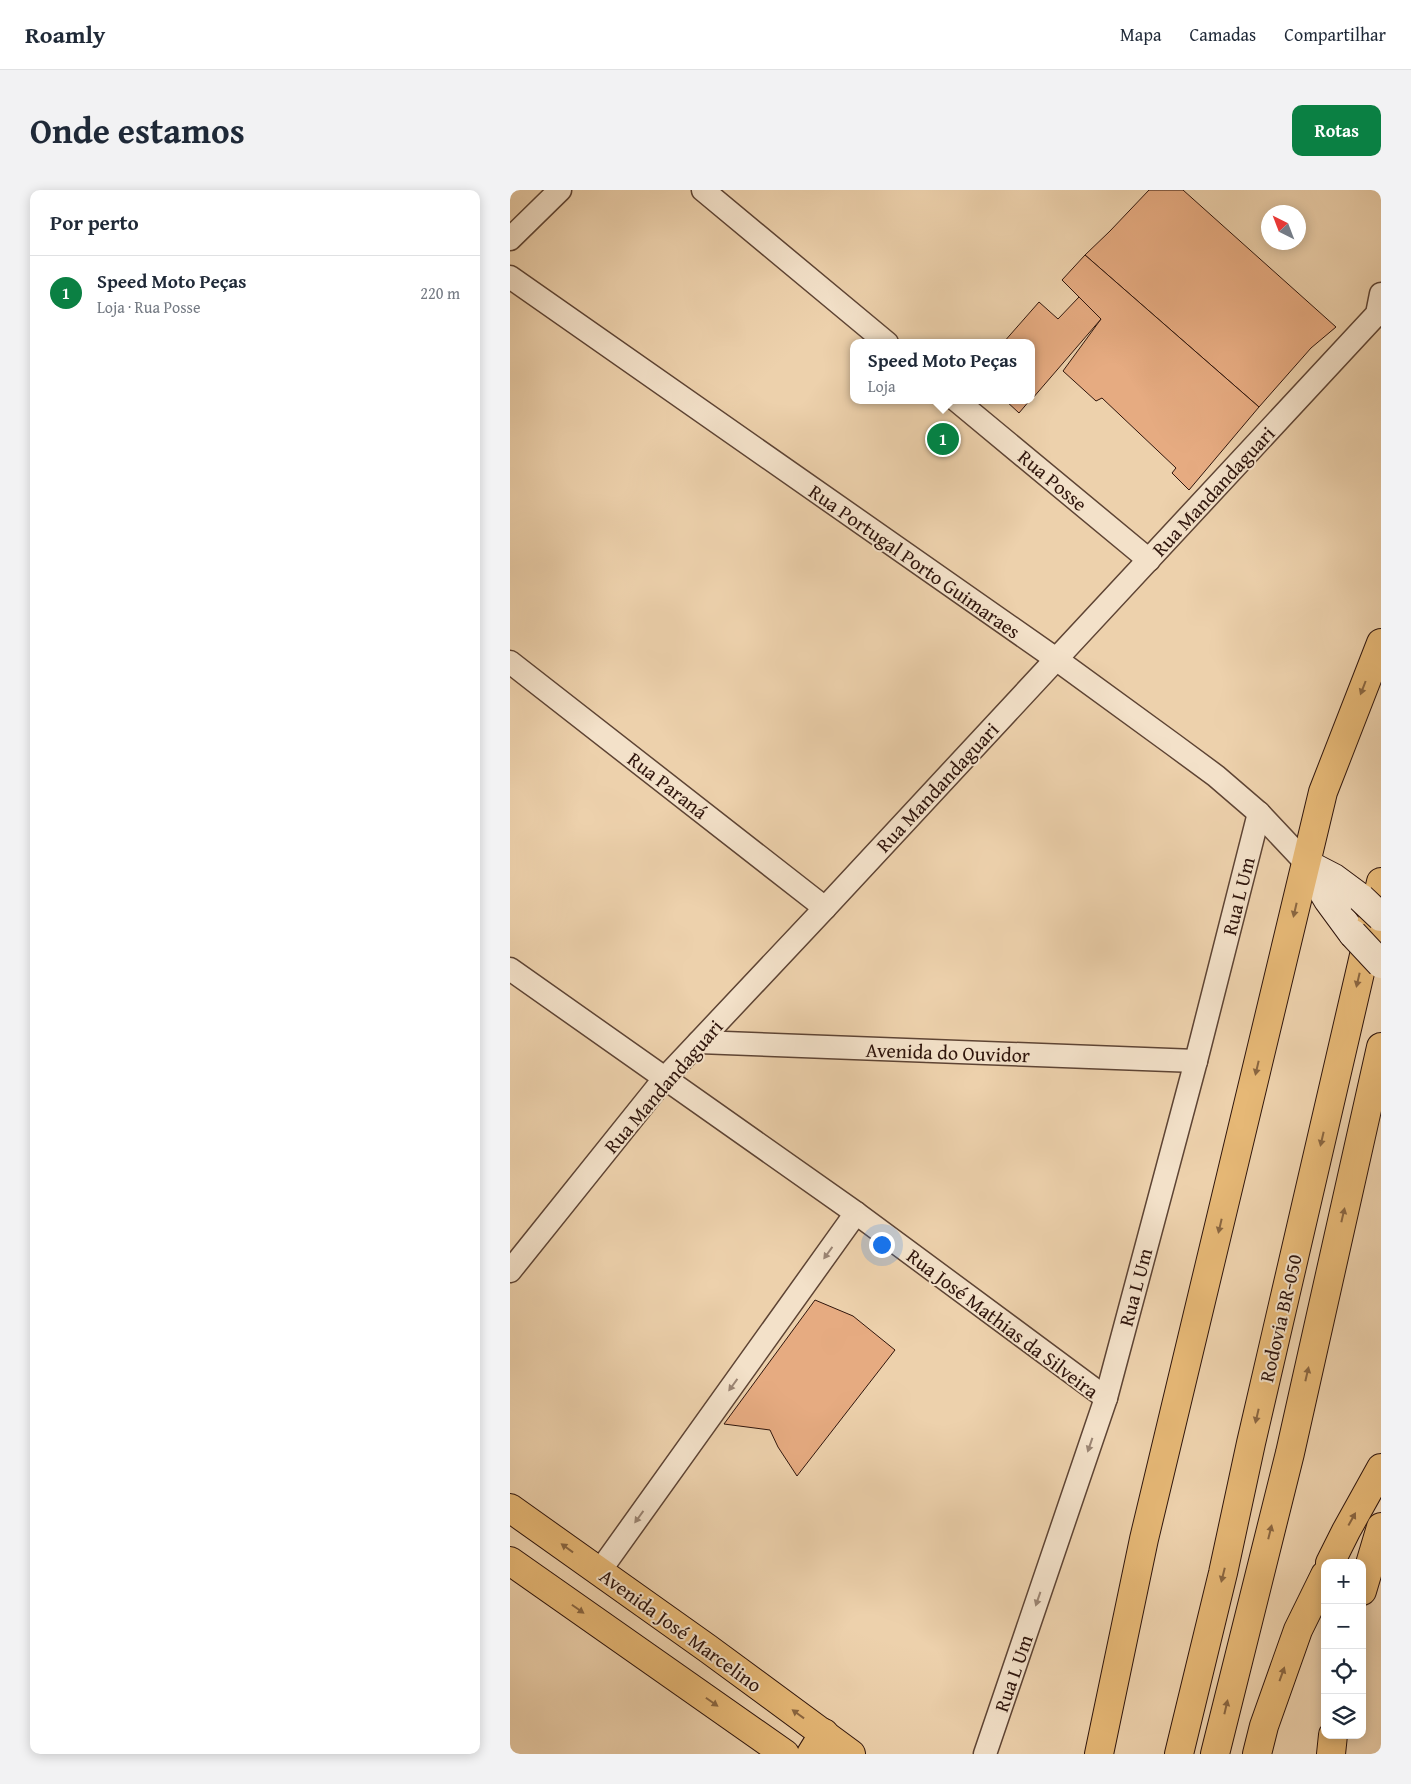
<!DOCTYPE html>
<html lang="pt">
<head>
<meta charset="utf-8">
<style>
  :root { --surface:#fff; --page:#f2f2f3; --text:#1f2937; --muted:#747a83; --line:#e0e1e3; --accent:#0b8043 }
  body { margin:0; font-family:"Gentium Book Plus",serif; background:var(--page); color:var(--text) }
  .controls { position:absolute; right:15px; bottom:15px; display:grid; overflow:hidden; border-radius:10px; box-shadow:0 2px 12px #0003 }
  .controls button { width:45px; height:45px; display:grid; place-items:center; padding:0; border:0; border-bottom:1px solid var(--line); background:var(--surface); color:var(--text); font:25px sans-serif }
  .compass { position:absolute; left:751px; top:15px; width:45px; height:45px; border-radius:50%; background:var(--surface); box-shadow:0 2px 12px #0003; rotate:318deg }
  .you { position:absolute; left:371px; top:1054px; width:18px; height:18px; margin:-12px; border:4px solid #fff; border-radius:50%; background:#1a73e8; box-shadow:0 0 0 8px #1a73e833 }
  .badge { display:grid; place-items:center; width:32px; height:32px; border-radius:50%; background:var(--accent); color:#fff; font-size:16px; font-weight:700 }
  .pin { position:absolute; translate:-50% -50%; border:2px solid #fff; box-shadow:0 1px 5px #0006 }
  .popup { position:absolute; left:340px; top:149px; width:185px; height:65px; box-sizing:border-box; display:grid; place-content:center; border-radius:10px; background:var(--surface); filter:drop-shadow(0 1px 4px #0005); font-size:16px; white-space:nowrap; color:var(--muted) }
  .popup b { font-size:19px; color:var(--text) }
  .popup::after { content:''; position:absolute; left:50%; top:100%; margin-left:-10px; border:10px solid transparent; border-top-color:var(--surface) }
  .list { margin:0; padding:0; list-style:none }
  h2 { display:flex; justify-content:space-between; align-items:center; height:65px; margin:0; padding:0 20px; font-size:21px }
  h2 small { font-size:16px; font-weight:400; color:var(--muted) }
  .list li { display:grid; grid-template-columns:32px 1fr auto; gap:15px; align-items:center; box-sizing:border-box; height:75px; padding:0 20px; border-top:1px solid var(--line) }
  .list b { display:block; font-size:19px; white-space:nowrap }
  .list p { margin:0; font-size:16px; white-space:nowrap; color:var(--muted) }
  .list em { font-size:16px; font-style:normal; color:var(--muted) }
  .icon { flex:none; width:28px; height:28px; fill:none; stroke:currentColor; stroke-width:2; stroke-linecap:round; stroke-linejoin:round }
  .map { position:relative; flex:none; width:871px; height:1564px; overflow:hidden; border-radius:10px }
  header { display:flex; align-items:center; gap:30px; box-sizing:border-box; height:70px; padding:0 25px; background:var(--surface); border-bottom:1px solid var(--line) }
  header strong { font-size:24px }
  nav { display:flex; gap:28px; margin-inline-start:auto; font-size:18px }
  .intro { display:flex; align-items:center; justify-content:space-between; box-sizing:border-box; height:120px; padding:0 30px }
  h1 { margin:0; font-size:35px }
  .button { padding:12px 22px; border-radius:10px; background:var(--accent); color:#fff; font-size:18px; font-weight:700 }
  main { display:flex; gap:30px; padding:0 30px }
  aside { flex:1; background:var(--surface); border-radius:10px; box-shadow:0 2px 12px #0003 }
  .map>svg:first-child { display:block }
</style>
</head>
<body>
<header>
<strong>Roamly</strong>
<nav><a>Mapa</a><a>Camadas</a><a>Compartilhar</a></nav>
</header>
<div class="intro"><h1>Onde estamos</h1><a class="button">Rotas</a></div>
<main>
<aside>
<h2>Por perto<small></small></h2>
<ul class="list">
<li><span class="badge">1</span><div><b>Speed Moto Peças</b><p>Loja · Rua Posse</p></div><em>220 m</em></li>
</ul>
</aside>
<div class="map">
<svg width="871" height="1564" viewBox="0 0 871 1564">
  <rect width="100%" height="100%" fill="#edd1ac"/>
  <filter id="stains"><feTurbulence type="fractalNoise" baseFrequency=".004" numOctaves="4"/><feColorMatrix values="0 0 0 0 .2 0 0 0 0 .09 0 0 0 0 .02 0 0 0 .5 -.17"/></filter>
  <radialGradient id="worn" r=".72"><stop offset=".6" stop-color="#630" stop-opacity="0"/><stop offset="1" stop-color="#630" stop-opacity=".3"/></radialGradient>
  <g fill="#e6ab81" stroke="#2f150c">
    <polygon points="639,0 673,0 826,137 801,158 749,217 575,65 600,41"/>
    <polygon points="575,65 749,217 679,300 662,283 666,278 592,208 586,211 553,181 591,129 552,90"/>
    <polygon points="569,107 591,129 522,209 522,153 493,153 529,112 548,129"/>
    <polygon points="495,210 520,210 509,223"/>
    <polygon points="305,1110 343,1126 385,1160 287,1286 268,1257 260,1240 214,1234"/>
  </g>
  <g fill="none" stroke-linecap="round" stroke-linejoin="round">
    <defs>
      <g id="street">
        <polyline points="193,0 377,153"/>
        <polyline points="0,49 50,0"/>
        <polyline points="0,87 546,469 664,555 706,586 749,623 796,673"/>
        <polyline points="446,210 639,370"/>
        <polyline points="0,472 315,718"/>
        <polyline points="0,779 346,1023 596,1208"/>
        <polyline points="189,852 686,871"/>
        <polyline points="0,1081 154,889 315,718 867,124 871,104"/>
        <polyline points="89,1382 346,1023"/>
        <polyline points="475,1564 596,1208 686,871 749,623"/>
      </g>
      <g id="secondary">
        <polyline points="796,673 818,710 843,744"/>
        <polyline points="797,674 824,688 851,708"/>
      </g>
      <g id="primary">
        <polyline points="0,1318 197,1458 341,1564"/>
        <polyline points="0,1371 275,1564"/>
        <polyline points="301,1564 314,1543"/>
      </g>
      <g id="highway">
        <polyline points="820,1373 836,1341 871,1278"/>
        <polyline points="852,1401 871,1337"/>
        <polyline points="589,1564 634,1349 813,602 871,453"/>
        <polyline points="669,1564 713,1383 741,1253 871,692"/>
        <polyline points="705,1564 780,1263 871,857"/>
        <polyline points="747,1564 754,1536 788,1440 815,1385"/>
        <polyline points="821,1564 823,1545"/>
      </g>
    </defs>
    <use href="#street" stroke="#5e4434" stroke-width="25"/>
    <use href="#secondary" stroke="#2f150c" stroke-width="30"/>
    <use href="#primary" stroke="#2f150c" stroke-width="30"/>
    <use href="#highway" stroke="#2f150c" stroke-width="30"/>
    <use href="#street" stroke="#f3e1c9" stroke-width="22"/>
    <use href="#secondary" stroke="#f3e1c9" stroke-width="28"/>
    <use href="#primary" stroke="#e6b876" stroke-width="28"/>
    <use href="#highway" stroke="#e6b876" stroke-width="28"/>
    <defs>
      <g id="secondary-bridge">
        <polyline points="851,708 871,727"/>
        <polyline points="843,744 871,774"/>
      </g>
    </defs>
    <use href="#secondary-bridge" stroke="#2f150c" stroke-width="30" stroke-linecap="butt"/>
    <use href="#secondary-bridge" stroke="#f3e1c9" stroke-width="28"/>
  </g>
  <defs><path id="oneway-solid" d="M-6-.8H1V-3.2L6.5 0L1 3.2V.8H-6Z" transform="scale(1.25)"/></defs>
  <g fill="#8a6641">
    <use href="#oneway-solid" transform="translate(853 498) rotate(111)"/>
    <use href="#oneway-solid" transform="translate(785 720) rotate(103)"/>
    <use href="#oneway-solid" transform="translate(848 790) rotate(103)"/>
    <use href="#oneway-solid" transform="translate(747 878) rotate(103)"/>
    <use href="#oneway-solid" transform="translate(812 949) rotate(103)"/>
    <use href="#oneway-solid" transform="translate(833 1025) rotate(-77)"/>
    <use href="#oneway-solid" transform="translate(710 1036) rotate(103)"/>
    <use href="#oneway-solid" transform="translate(797 1184) rotate(-77)"/>
    <use href="#oneway-solid" transform="translate(747 1226) rotate(103)"/>
    <use href="#oneway-solid" transform="translate(842 1329) rotate(-61)"/>
    <use href="#oneway-solid" transform="translate(760 1342) rotate(-76)"/>
    <use href="#oneway-solid" transform="translate(57 1358) rotate(-144)"/>
    <use href="#oneway-solid" transform="translate(713 1385) rotate(104)"/>
    <use href="#oneway-solid" transform="translate(68 1419) rotate(35)"/>
    <use href="#oneway-solid" transform="translate(772 1484) rotate(-70)"/>
    <use href="#oneway-solid" transform="translate(202 1512) rotate(35)"/>
    <use href="#oneway-solid" transform="translate(716 1517) rotate(-77)"/>
    <use href="#oneway-solid" transform="translate(288 1524) rotate(-144)"/>
  </g>
  <g fill="#9b8574">
    <use href="#oneway-solid" transform="translate(318 1063) rotate(126)"/>
    <use href="#oneway-solid" transform="translate(223 1195) rotate(126)"/>
    <use href="#oneway-solid" transform="translate(580 1255) rotate(109)"/>
    <use href="#oneway-solid" transform="translate(129 1327) rotate(126)"/>
    <use href="#oneway-solid" transform="translate(528 1409) rotate(109)"/>
  </g>
  <g text-anchor="middle" dominant-baseline="central" stroke-width="4" stroke-linejoin="round" paint-order="stroke">
    <g font-size="20" fill="#2f150c" stroke="#f3e1c9">
      <text transform="translate(543 290) rotate(40)">Rua Posse</text>
      <text transform="translate(703 301) rotate(-47)">Rua Mandandaguari</text>
      <text transform="translate(405 371) rotate(35)">Rua Portugal Porto Guimaraes</text>
      <text transform="translate(158 595) rotate(38)">Rua Paraná</text>
      <text transform="translate(427 597) rotate(-47)">Rua Mandandaguari</text>
      <text transform="translate(728 706) rotate(-76)">Rua L Um</text>
      <text transform="translate(438 862) rotate(2)">Avenida do Ouvidor</text>
      <text transform="translate(153 896) rotate(-49)">Rua Mandandaguari</text>
      <text transform="translate(625 1097) rotate(-75)">Rua L Um</text>
      <text transform="translate(770 1128) rotate(-77)">Rodovia BR-050</text>
      <text transform="translate(493 1133) rotate(37)">Rua José Mathias da Silveira</text>
      <text transform="translate(171 1440) rotate(36)">Avenida José Marcelino</text>
      <text transform="translate(503 1483) rotate(-71)">Rua L Um</text>
    </g>
  </g>
  <rect width="100%" height="100%" filter="url(#stains)"/>
  <rect width="100%" height="100%" fill="url(#worn)"/>
</svg>
<div class="controls">
<button>+</button>
<button>−</button>
<button><svg class="icon" aria-label="locate" viewBox="0 0 24 24"><circle cx="12" cy="12" r="6"/><path d="M12 2v4M12 18v4M2 12h4M18 12h4"/></svg></button>
<button><svg class="icon" aria-label="layers" viewBox="0 0 24 24"><path d="M12 4l9 5-9 5-9-5zM3 14l9 5 9-5"/></svg></button>
</div>
<svg class="compass" viewBox="-18 -18 36 36"><path d="M0-13l5 13h-10z" fill="#e53935"/><path d="M0 13l5-13h-10z" fill="#747a83"/></svg>
<div class="you"></div>
<div class="pin badge" style="left:433px;top:249px">1</div>
<div class="popup"><b>Speed Moto Peças</b>Loja</div>
</div>
</main>
</body>
</html>
